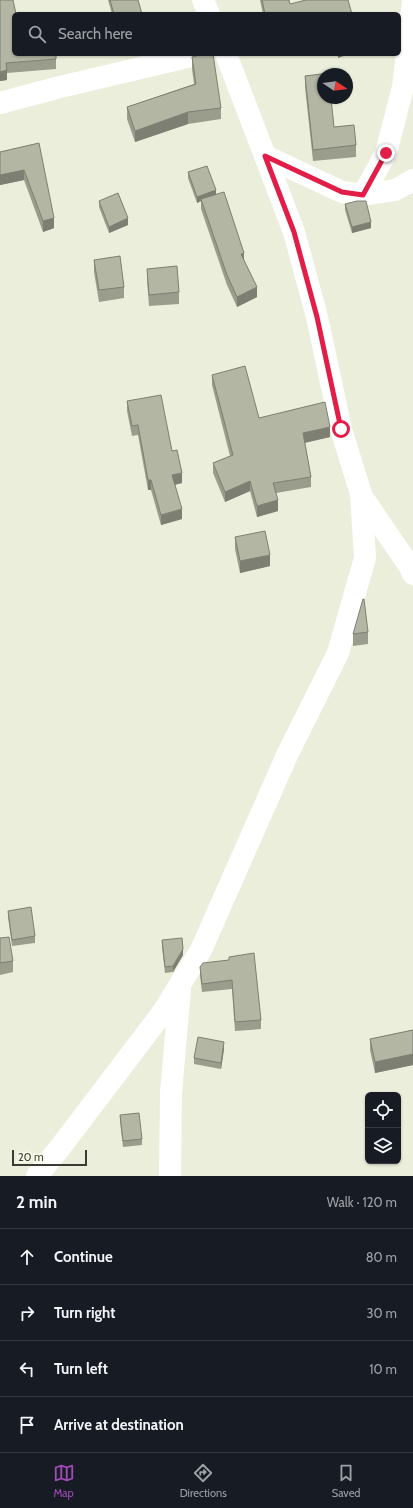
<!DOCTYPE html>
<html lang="en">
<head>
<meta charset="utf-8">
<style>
  :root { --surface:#171b24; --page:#242831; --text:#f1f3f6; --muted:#9ea1a6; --line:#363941; --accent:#a14bb9 }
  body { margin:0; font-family:Cabin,sans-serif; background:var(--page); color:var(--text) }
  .controls { position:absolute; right:12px; bottom:12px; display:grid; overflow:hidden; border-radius:6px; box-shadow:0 1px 3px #0004 }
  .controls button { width:36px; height:36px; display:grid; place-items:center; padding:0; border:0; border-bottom:1px solid var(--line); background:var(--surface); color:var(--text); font:20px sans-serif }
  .compass { position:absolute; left:317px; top:68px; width:36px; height:36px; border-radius:50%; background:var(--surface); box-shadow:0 1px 3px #0004; rotate:103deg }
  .scale { position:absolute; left:12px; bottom:10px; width:75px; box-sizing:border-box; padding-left:4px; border:2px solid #3a3b33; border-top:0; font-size:11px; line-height:14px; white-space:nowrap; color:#3a3b33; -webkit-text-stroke:3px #f8fce7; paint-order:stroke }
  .stop { position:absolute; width:12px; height:12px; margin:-9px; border:3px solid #e11d48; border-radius:50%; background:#fff }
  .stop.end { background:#e11d48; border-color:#fff; box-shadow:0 1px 4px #0008 }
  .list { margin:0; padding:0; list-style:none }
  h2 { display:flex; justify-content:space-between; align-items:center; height:52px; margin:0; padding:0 16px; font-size:17px }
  h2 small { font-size:13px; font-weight:400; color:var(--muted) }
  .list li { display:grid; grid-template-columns:26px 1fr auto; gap:12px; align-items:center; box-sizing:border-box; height:56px; padding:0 16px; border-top:1px solid var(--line) }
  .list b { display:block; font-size:15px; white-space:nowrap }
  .list em { font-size:13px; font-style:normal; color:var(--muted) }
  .icon { flex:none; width:22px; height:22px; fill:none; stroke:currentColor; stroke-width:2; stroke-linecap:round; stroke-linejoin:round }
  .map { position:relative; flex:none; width:413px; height:1176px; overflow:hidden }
  .search { position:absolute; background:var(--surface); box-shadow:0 1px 3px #0004; left:12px; right:12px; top:12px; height:44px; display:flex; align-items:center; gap:10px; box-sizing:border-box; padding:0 14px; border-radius:6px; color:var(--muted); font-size:15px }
  .sheet { height:276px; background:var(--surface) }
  nav { display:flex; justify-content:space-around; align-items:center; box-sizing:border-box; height:56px; border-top:1px solid var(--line); background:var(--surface); font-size:11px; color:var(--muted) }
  nav a { display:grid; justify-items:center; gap:2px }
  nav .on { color:var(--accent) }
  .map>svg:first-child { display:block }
</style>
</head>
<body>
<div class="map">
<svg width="413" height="1176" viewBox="0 0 413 1176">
  <rect width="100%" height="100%" fill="#ebeeda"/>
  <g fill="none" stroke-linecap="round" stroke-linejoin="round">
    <g stroke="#fff" stroke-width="22">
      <polyline points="203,0 209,14"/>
      <polyline points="0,103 60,87 200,54"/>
      <polyline points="265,156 342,192 363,195 395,190 413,180"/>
      <polyline points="363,195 386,153 403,87 413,2"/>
      <polyline points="361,495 410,567 413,574"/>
      <polyline points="37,1176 62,1145 163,1012 201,950 288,753 338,653 365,558 361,494 341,429 317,317 294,232 226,54"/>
      <polyline points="170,1176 171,1093 180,989"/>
    </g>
  </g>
  <g fill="#9a9d8c">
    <polygon points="0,0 14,54 56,59 56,69 7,73 7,80 0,81"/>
    <polygon points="108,0 138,0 142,14 112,14"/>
    <polygon points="260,0 289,0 290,4 352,14 263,14"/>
    <polygon points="192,57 221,108 221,119 188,124 135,142 127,119 127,107 194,84 192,69"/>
    <polygon points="305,76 334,127 356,145 356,157 313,161 305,87"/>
    <polygon points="39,143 54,228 43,232 24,180 0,185 0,152"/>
    <polygon points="188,172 216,194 244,261 257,297 237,307 227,285 201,209 201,201 197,203 188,178"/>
    <polygon points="99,201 128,225 109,233 99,207"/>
    <polygon points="345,204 371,228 352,233 345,210"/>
    <polygon points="94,260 124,287 124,298 99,302 94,272"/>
    <polygon points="147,269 179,292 179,304 149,306 147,280"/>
    <polygon points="212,375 259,418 330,437 305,443 311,477 311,487 276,493 278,511 257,517 250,491 225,502 213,473 213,463 230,456 212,385"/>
    <polygon points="127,401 172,451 182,483 175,485 182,519 161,525 151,490 148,490 138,435 132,436 127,411"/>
    <polygon points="235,537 270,566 240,573 235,549"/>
    <polygon points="368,632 368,644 353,646 353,634"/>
    <polygon points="8,911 35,936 35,943 12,946 8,917"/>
    <polygon points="0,938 13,961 13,972 0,975"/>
    <polygon points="162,940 183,955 173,972 165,973 162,947"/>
    <polygon points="229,957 261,1020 261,1029 235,1031 232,989 202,992 200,975 200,967 229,960"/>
    <polygon points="413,1030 413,1065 375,1073 370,1050 370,1039"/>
    <polygon points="224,1049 221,1069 194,1064 194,1058"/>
    <polygon points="120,1115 142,1139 142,1145 123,1147 120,1121"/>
  </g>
  <g fill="#7d7f72">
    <polygon points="338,54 349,54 338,58"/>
    <polygon points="7,70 7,80 0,81 0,72"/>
    <polygon points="188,112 188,124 135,142 135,131"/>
    <polygon points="24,170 24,180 0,185 0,175"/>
    <polygon points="216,190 216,196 201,199 201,201 197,203 197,197"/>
    <polygon points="54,218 54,228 43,232 43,221"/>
    <polygon points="128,218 128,225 109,233 109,227"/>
    <polygon points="371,222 371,228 352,233 352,227"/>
    <polygon points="244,253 244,263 241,254"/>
    <polygon points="257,287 257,297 237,307 237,297"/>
    <polygon points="330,427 330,437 303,443 303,433"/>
    <polygon points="182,473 182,483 172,485 172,475"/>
    <rect x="148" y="480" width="3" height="10"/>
    <polygon points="250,481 250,491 225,502 225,492"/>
    <polygon points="278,500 278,511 257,517 257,506"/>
    <polygon points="182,509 182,519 161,525 161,515"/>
    <polygon points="270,555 270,566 240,573 240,561"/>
    <polygon points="183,949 183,955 173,972 173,966"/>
    <polygon points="224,1042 224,1049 221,1069 221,1063"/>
    <polygon points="413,1054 413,1065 375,1073 375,1062"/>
  </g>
  <g fill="#b3b6a3" stroke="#7d7f72">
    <polygon points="0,0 13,0 16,14 14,14 14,54 56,54 56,59 6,63 7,70 0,72"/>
    <polygon points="110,0 138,0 142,14 114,14"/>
    <polygon points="262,0 289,0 290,4 306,0 348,0 352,14 265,14"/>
    <polygon points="204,54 213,54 221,108 188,112 135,131 127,107 196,84 192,57"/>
    <polygon points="329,73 329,74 323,74 323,98 331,98 334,127 354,125 356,145 313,150 305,76"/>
    <polygon points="39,143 54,218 43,221 24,170 0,175 0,152"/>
    <polygon points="207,166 216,190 197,197 188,172"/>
    <polygon points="224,192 244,253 241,254 257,287 237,297 227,275 201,199"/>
    <polygon points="118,193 128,218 109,227 99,201"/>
    <polygon points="357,201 366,201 371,222 352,227 345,204"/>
    <polygon points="120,256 124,287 99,290 94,260"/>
    <polygon points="177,266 179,292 149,295 147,269"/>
    <polygon points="245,366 259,418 325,402 330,427 303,433 311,477 273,483 278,500 257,506 250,481 225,492 213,463 233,455 212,375"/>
    <polygon points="161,395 172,451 177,450 182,473 172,475 182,509 161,515 151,480 148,480 138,425 132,426 127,401"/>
    <polygon points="265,531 270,555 240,561 235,537"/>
    <polygon points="363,599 364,599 368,632 353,634"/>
    <polygon points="31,907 35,936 12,940 8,911"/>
    <polygon points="9,937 13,961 0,963 0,938"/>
    <polygon points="182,938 183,949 173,966 165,967 162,940"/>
    <polygon points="254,953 261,1020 235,1022 232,980 202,984 200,967 203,963 229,960 229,957"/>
    <polygon points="413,1030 413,1054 375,1062 370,1039"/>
    <polygon points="198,1037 224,1042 221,1063 194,1058"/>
    <polygon points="139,1113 142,1139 123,1141 120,1115"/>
  </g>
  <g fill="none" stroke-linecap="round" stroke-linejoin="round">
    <polyline stroke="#e11d48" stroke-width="5" points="341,429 317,317 294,232 265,156 342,192 363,195 386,153"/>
  </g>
</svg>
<div class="controls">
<button><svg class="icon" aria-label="locate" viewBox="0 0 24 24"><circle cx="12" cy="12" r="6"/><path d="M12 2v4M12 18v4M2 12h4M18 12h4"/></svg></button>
<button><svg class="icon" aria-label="layers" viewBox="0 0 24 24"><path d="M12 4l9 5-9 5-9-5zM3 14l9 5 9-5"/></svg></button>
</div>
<svg class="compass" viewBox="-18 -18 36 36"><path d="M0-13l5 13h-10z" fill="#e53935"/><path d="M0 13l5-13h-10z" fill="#9ea1a6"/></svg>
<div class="scale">20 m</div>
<div class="stop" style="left:341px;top:429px"></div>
<div class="stop end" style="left:386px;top:153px"></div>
<div class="search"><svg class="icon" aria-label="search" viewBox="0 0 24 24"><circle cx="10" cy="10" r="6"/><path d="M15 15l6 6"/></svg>Search here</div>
</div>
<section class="sheet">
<h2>2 min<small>Walk · 120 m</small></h2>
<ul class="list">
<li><svg class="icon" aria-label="ahead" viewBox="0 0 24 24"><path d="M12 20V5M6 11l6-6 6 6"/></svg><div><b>Continue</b></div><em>80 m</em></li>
<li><svg class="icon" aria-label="right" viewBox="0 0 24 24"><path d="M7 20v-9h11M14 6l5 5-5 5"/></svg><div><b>Turn right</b></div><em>30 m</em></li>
<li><svg class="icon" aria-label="left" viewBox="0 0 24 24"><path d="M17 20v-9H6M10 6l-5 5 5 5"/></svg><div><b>Turn left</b></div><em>10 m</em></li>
<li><svg class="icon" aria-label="arrive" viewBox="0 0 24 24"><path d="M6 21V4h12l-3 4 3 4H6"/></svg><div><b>Arrive at destination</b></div></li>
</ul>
</section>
<nav>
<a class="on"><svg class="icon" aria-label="map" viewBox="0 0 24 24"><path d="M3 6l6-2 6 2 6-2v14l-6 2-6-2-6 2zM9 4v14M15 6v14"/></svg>Map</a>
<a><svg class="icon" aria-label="directions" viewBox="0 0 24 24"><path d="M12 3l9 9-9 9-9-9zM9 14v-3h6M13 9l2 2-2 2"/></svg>Directions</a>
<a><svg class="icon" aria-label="saved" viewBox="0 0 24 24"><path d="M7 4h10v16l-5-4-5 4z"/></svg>Saved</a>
</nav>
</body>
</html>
